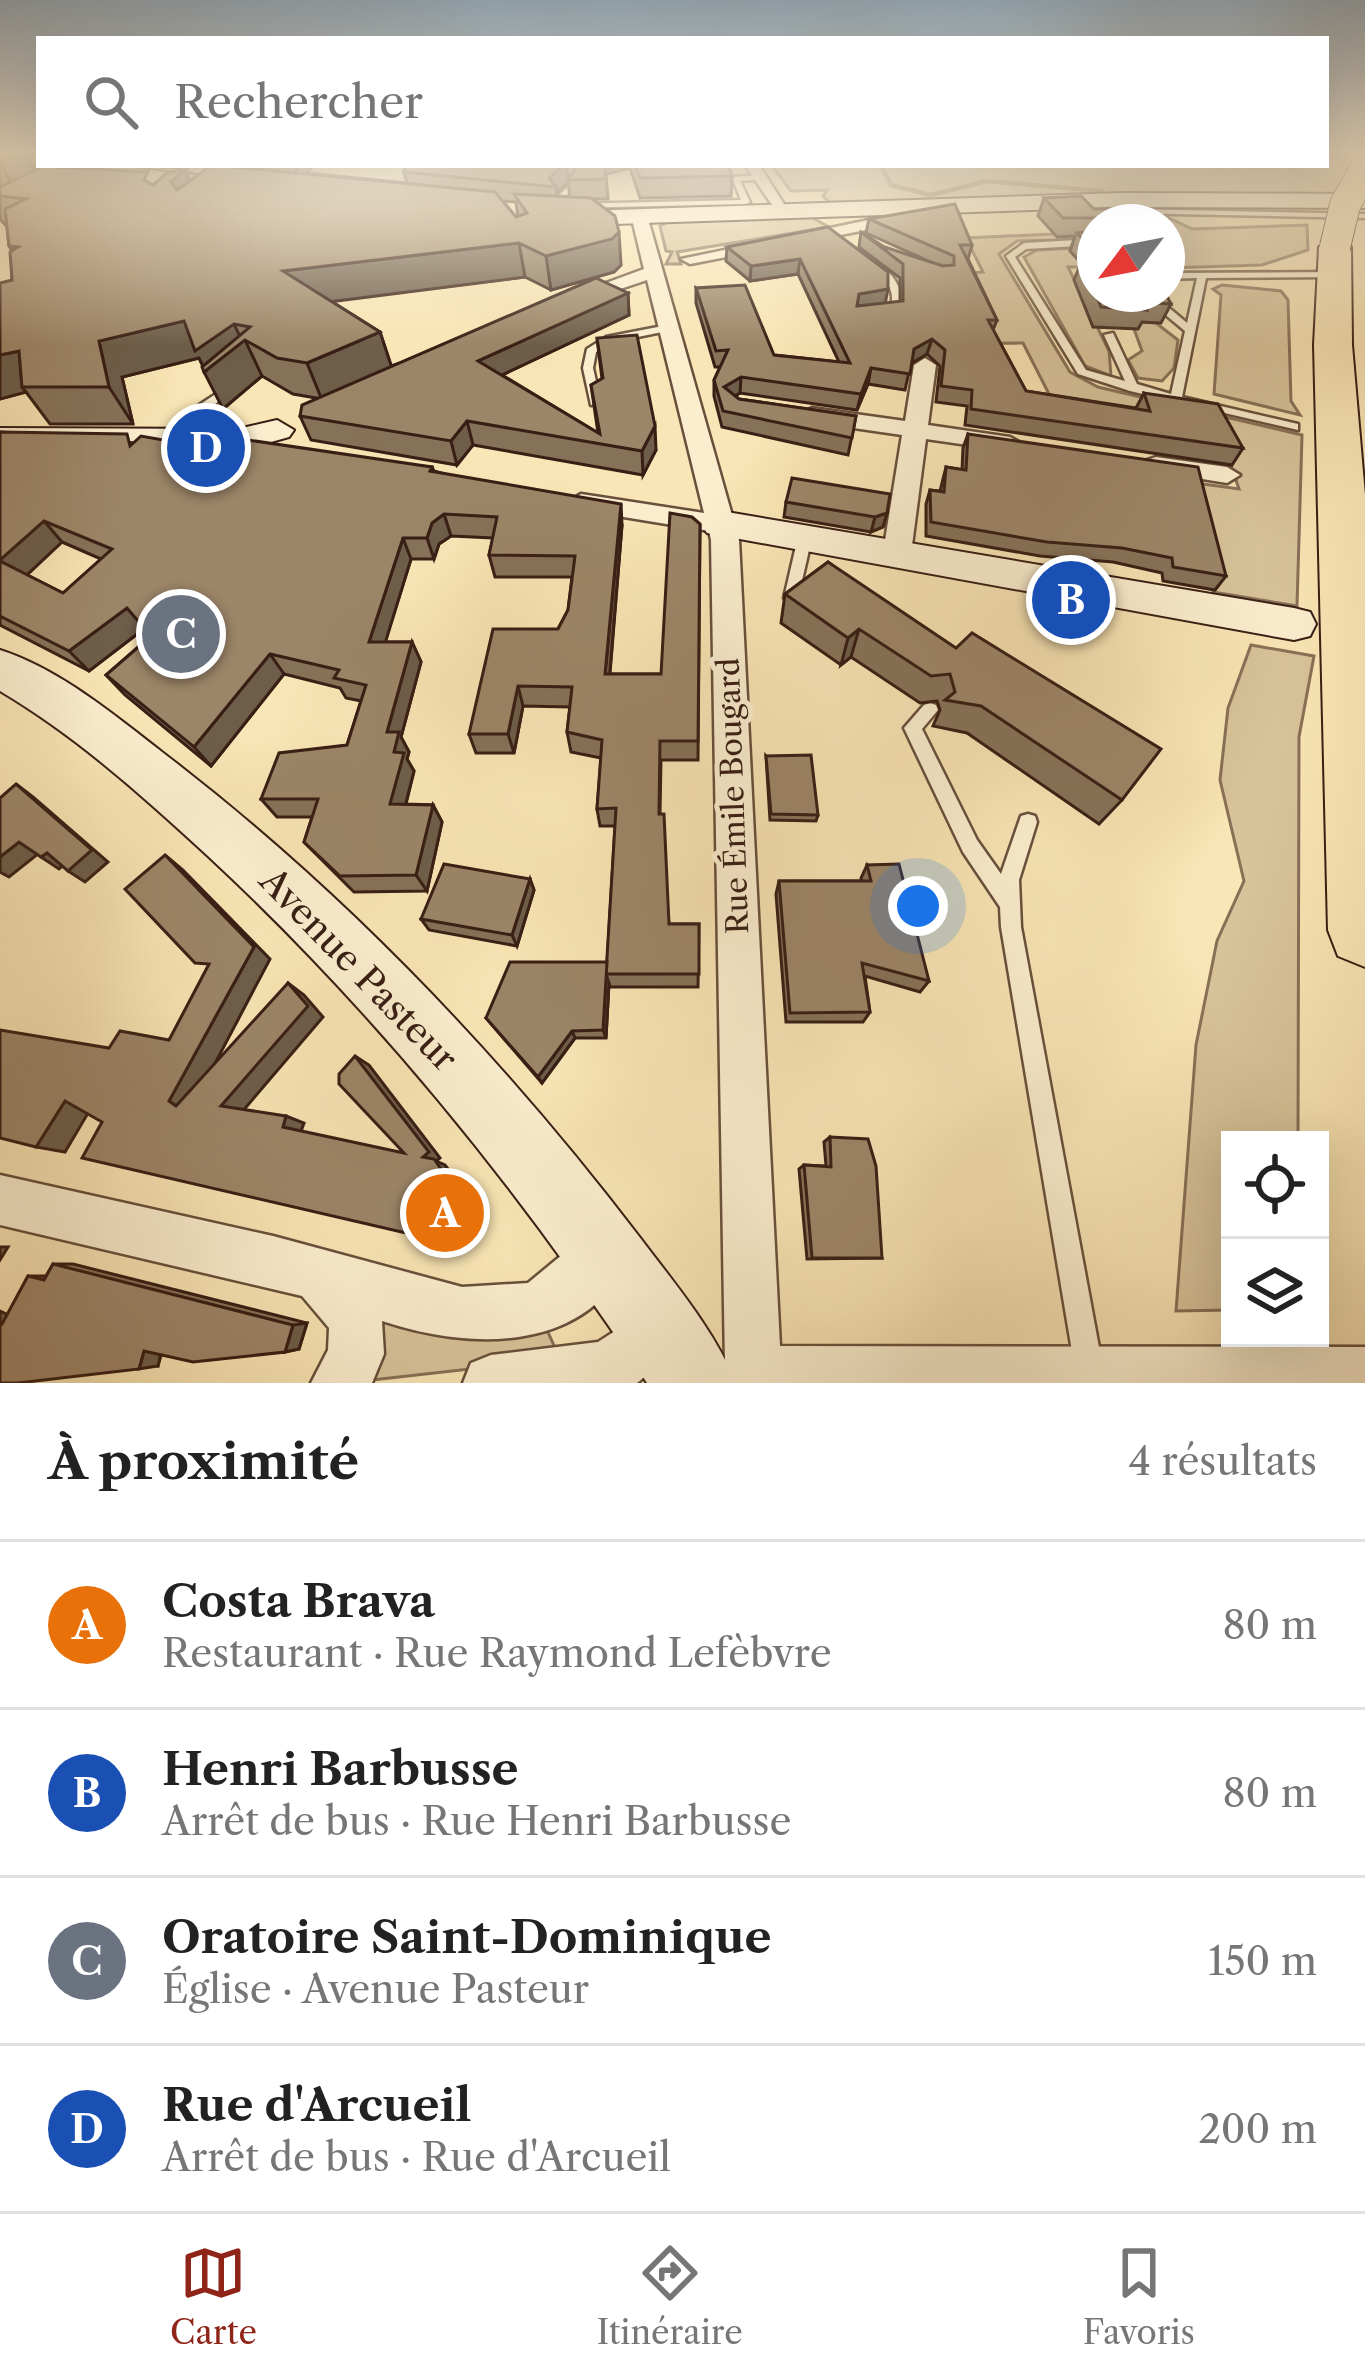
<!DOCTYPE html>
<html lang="fr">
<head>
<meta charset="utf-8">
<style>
  :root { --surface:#fff; --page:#f2f2f2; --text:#222; --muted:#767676; --line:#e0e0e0; --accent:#8f2418 }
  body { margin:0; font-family:"Libre Caslon Text",serif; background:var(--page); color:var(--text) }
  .controls { position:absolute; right:36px; bottom:36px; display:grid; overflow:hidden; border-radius:0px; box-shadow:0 12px 48px #0002 }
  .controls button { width:108px; height:108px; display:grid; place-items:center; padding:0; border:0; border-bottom:3px solid var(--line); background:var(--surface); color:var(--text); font:60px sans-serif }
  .compass { position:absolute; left:1077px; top:204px; width:108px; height:108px; border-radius:50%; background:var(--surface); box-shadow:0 12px 48px #0002; rotate:238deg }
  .you { position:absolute; left:918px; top:906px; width:42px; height:42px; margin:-30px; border:9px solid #fff; border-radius:50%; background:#1a73e8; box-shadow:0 0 0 18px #1a73e833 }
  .badge { display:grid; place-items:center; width:78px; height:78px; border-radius:50%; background:var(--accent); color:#fff; font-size:39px; font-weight:700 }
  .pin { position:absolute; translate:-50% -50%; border:6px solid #fff; box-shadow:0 3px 12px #0006 }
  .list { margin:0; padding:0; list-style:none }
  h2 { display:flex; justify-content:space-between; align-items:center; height:156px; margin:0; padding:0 48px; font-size:51px }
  h2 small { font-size:39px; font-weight:400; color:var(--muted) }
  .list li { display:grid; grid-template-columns:78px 1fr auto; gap:36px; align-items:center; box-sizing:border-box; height:168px; padding:0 48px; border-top:3px solid var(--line) }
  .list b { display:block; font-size:45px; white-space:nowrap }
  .list p { margin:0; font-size:39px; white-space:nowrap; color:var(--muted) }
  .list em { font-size:39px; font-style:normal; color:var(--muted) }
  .icon { flex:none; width:66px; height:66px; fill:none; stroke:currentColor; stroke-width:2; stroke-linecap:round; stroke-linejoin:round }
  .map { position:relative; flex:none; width:1365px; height:1383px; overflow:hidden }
  .search { position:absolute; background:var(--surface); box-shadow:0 12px 48px #0002; left:36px; right:36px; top:36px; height:132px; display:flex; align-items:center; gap:30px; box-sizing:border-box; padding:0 42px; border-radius:0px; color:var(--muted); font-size:45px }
  .sheet { height:828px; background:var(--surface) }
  nav { display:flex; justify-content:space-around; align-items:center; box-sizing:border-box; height:168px; border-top:3px solid var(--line); background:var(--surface); font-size:33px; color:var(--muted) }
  nav a { display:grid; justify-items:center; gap:6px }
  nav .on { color:var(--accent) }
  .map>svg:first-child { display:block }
</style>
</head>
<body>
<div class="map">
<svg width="1365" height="1383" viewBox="0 0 1365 1383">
  <rect width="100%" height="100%" fill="#f9e5b5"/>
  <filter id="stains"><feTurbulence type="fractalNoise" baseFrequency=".00167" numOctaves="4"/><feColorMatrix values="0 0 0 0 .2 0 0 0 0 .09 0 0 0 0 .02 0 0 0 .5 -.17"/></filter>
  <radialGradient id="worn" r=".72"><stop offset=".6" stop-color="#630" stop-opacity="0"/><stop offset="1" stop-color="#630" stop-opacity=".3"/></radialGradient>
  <g fill="#d8c39a" stroke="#887057" stroke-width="3">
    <polygon points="1326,152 1365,152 1365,195 829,202 823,196 827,190 791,191 771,165 1326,165"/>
    <polygon points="811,217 829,227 677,252 681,264 666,264 672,252 666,251 660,226 668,222"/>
    <polygon points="1167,217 1192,229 1307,225 1308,250 1262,265 1167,268 1167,222 1144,220"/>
    <polygon points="1095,232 1095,239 1017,241 999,254 1070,372 1098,387 1302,435 1297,606 1213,592 1189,482 1239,489 1230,463 1050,396 1023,343 926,344 904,278 983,272 966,238"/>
    <polygon points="1095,247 1095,267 1068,267 1109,351 1111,376 1085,366 1024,257 1037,250"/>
    <polygon points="1222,285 1281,291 1288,300 1291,401 1300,415 1214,394 1221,295 1213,289"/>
    <polygon points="1140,322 1156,323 1178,340 1174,368 1162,381 1138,378 1128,360 1142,351 1134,329"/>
    <polygon points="1251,645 1314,656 1299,737 1298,1140 1230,1140 1230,1310 1176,1311 1196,1045 1217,941 1244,881 1220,780 1228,708"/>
    <path d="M377,1317c65,17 103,26 170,13l13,29 -197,22z"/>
  </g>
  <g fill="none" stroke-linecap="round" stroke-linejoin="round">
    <polyline stroke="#846d54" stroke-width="4.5" points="881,165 891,185 931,195 987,181 1102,191"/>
    <defs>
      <g id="lane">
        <polygon points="760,175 763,179 740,181 750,202 746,204 566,208 556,198 569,186 573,188 564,198 568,204 741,200 732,177"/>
        <polygon points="1128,209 1365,214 1365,218 1125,213"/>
        <polygon points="1095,239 1095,245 1026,249 1015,257 1086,370 1125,381 1104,335 1113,333 1137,384 1171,394 1185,331 1161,311 1151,294 1161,294 1168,307 1187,323 1197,278 1167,279 1167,273 1335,272 1335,276 1332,277 1206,278 1182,397 1298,424 1298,430 1130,391 1078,374 1006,256 1024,243"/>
        <path d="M869,262c22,5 38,28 30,50l-16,5 -5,-3 13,-6c5,-20 -7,-31 -22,-42z"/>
        <polygon points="668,325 673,328 672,330 613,342 596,352 593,368 601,403 591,405 583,368 587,349 606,337"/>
        <polygon points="231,384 241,386 205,411 186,442 178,442 176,439 196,407"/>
        <polygon points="805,532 812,537 798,598 791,603 784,598 798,537"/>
        <polygon points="930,703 936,705 938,710 922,729 977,840 1001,874 1021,816 1028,814 1035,816 1037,822 1019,880 1021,927 1103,1369 1099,1379 1089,1383 1079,1379 1075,1369 1001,927 1000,907 963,852 904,728 924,705"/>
      </g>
      <g id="street">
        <polygon points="193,165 277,165 195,173 188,169"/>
        <polygon points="745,165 759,165 791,215 779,215"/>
        <polygon points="912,211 918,220 690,264 681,259"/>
        <polygon points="640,214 648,219 739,540 780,1346 1365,1347 1365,1383 718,1383 725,1366 711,540 709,531 581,510 568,502 581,494 704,513 647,280 567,307 557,301 644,269 632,219"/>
        <polygon points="925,358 936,365 928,425 1010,437 1022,444 1010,451 926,439 911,553 897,563 883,553 902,435 812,422 800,415 812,408 905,421 914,365"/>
        <polygon points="1156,457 1227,467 1240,475 1227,483 1147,470 1147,460"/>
        <path d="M0,1175l273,61 189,51 66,-4 58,-48 19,-7 19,7 7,19c-42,101 -163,96 -249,67l2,33 -12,29h-61l17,-33 1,-22 -27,-32 -302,-71z"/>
        <polygon points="660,1302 679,1311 688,1330 679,1349 637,1383 463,1383 471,1363 491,1355 598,1342"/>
      </g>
      <g id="secondary">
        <polygon points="39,164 105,165 228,179 239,186 228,193 49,171"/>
        <polygon points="1121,193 1365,194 1365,208 1121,207 554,226 542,219 554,212"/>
        <polygon points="277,420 294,430 289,437 239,451 0,450 0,428 238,429"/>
        <polygon points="721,511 1294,608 1310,612 1316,624 1310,636 1294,640 707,533 701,524 707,515"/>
        <path d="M0,650c59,19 113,64 162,102 182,139 340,305 479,487 34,45 73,91 95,144h-89c-126,-192 -271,-371 -439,-527 -65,-60 -132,-120 -208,-165z"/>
      </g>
      <polygon id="highway" points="1335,237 1351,247 1352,345 1365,495 1365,967 1338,956 1328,930 1314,345 1319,247"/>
    </defs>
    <use href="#lane" stroke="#68503c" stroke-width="5"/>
    <use href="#street" stroke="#68503c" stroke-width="5"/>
    <use href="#secondary" stroke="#381e14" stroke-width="4"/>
    <use href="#highway" stroke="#381e14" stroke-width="4"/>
    <use href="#lane" fill="#fbeecf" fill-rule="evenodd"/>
    <use href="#street" fill="#fbeecf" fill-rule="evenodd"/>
    <use href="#secondary" fill="#fbeecf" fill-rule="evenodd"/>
    <use href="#highway" fill="#f9e5b5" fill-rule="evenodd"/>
    <defs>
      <polyline id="highway-bridge" points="1335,247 1345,205 1365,169"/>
    </defs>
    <use href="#highway-bridge" stroke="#381e14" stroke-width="32" stroke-linecap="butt"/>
    <use href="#highway-bridge" stroke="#f9e5b5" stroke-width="30"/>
  </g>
  <g fill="#867259" stroke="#381e14" stroke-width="3" fill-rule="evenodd">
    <path d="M0,152h39v13h62l3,5 50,15 36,-4 43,-16h81l-8,8 101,10 -3,-11 1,-7h323l4,11 -1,20 -91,2 -10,-30 -24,6 2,25h-16l29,66 -7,7 -63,18 -26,-13 -194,24 49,31 11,34 237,-73 1,22 -127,60 96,58 -7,-48 11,-6 -5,-41 59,112 -13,25 -170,-30 -16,20 -146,-25 -11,-24 16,-18 -23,-4 -31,-18 -39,33 -24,-51 -77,19 11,47h-83l-24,-32 -26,7 12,-119v-29l-3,-5 -2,-19 -7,-8zM568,182l2,15 -13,-1v-3zM503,201l13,1 2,15h-2z"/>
    <polygon points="128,165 188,165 184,168"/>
    <polygon points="1044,198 1094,209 1125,222 1095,222 1095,294 1171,304 1161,323 1142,322 1138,329 1093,327 1074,280 1081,263 1070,251 1075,236 1057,237 1038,216"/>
    <polygon points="869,219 972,245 968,259 997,320 993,330 1026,391 1136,408 1144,393 1243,448 1232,465 965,425 967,406 936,402 940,366 927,354 911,363 905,390 868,384 857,410 740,393 735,396 739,399 856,416 848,455 722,427 714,396 714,380 720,367 715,367 696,303 696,288 774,355 839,362 798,274 750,281 726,261 727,247 828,227 886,303 900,302 900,278 859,247 861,232 884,247 933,263 866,233"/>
    <path d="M0,432l432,35 2,4 188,54 -12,149h51l39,-150 -2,236h-37l-1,54 9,110h30l-1,63h-88l-1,-4 -3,55h-31l-33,45 -56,-65 121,-55 8,-137h-15l-3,-17 4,-51 -30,-6 -4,-20 3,-25 -47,-1 -9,47h-38l-7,-19 89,-105 10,-19 4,-33h-77l-6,-22 4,-17 -42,-2 -12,8 -5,15h-23l-26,83h27l9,20 -20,75 8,15 -2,7 7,12 -8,33 27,1 9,17 -15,69 -73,1 -50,-50 8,-25h-35l-16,-18 86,-54 14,-44 -15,-3 -6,-10 -56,-14 -73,92 -86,-71 -19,-20 45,-39 -6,-8 -56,43 -89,-46zM62,542l39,17 -38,34 -36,-18z"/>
    <polygon points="968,434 1226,576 1215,590 1163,581 1162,573 1113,562 1040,556 926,536 926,504 930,490 940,491 946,467 962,470 963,448"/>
    <polygon points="786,502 887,513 883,527 871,532 784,517"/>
    <polygon points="828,562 1122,800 1099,824 967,733 933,726 940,710 937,701 920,703 851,657 841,665 781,623 785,594"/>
    <polygon points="766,756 818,815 816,821 770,820"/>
    <polygon points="867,865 929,981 920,992 865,976 870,1012 863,1022 786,1022 776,894 779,881 862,881 861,878"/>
    <polygon points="530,879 534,890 517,946 429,930 421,919"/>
    <polygon points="830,1137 882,1258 807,1259 799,1169 804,1165 826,1166 824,1142"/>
    <polygon points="53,1264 73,1264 307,1323 299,1349 285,1352 161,1355 158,1366 8,1314 28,1276 46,1276"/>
  </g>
  <g fill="#6d5d49" stroke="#381e14" stroke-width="3">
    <polygon points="24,152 41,185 19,197 0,163"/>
    <polygon points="294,165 314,165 300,180"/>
    <polygon points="564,165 567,165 568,182 557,193 556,187 549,178"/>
    <polygon points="603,165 630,165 630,168 603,175"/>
    <polygon points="185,169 199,201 186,213 171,182"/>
    <polygon points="619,232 621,265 614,272 551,290 546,256"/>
    <polygon points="519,243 525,277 297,306 283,271"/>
    <polygon points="800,259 798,274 750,281 751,266"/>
    <polygon points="888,289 885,304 856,310 859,294"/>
    <polygon points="628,293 629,315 483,384 478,361"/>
    <polygon points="184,321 234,324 242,341 245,340 262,376 223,409 204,372 206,371 199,358 122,377 133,424 109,387 99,341"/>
    <polygon points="380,332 392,368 322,400 307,363"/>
    <polygon points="932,339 927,354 910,364 914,349"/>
    <polygon points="19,351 22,387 26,392 0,399 0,355"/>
    <polygon points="871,368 868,384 857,410 861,394"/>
    <polygon points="741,377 740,393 723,402 724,387"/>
    <polygon points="467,421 473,445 457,465 451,441"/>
    <polygon points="655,426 656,450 643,475 642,451"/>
    <polygon points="621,504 622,525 608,694 605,674"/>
    <polygon points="887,513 883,527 871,532 875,517"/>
    <polygon points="444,514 451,536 439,544 434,559 427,538 432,523"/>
    <polygon points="44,521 62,542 19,582 0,560"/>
    <polygon points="403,538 411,559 379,663 369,642"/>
    <polygon points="127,608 145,628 89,671 69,651"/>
    <polygon points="859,629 851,657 841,665 848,638"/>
    <polygon points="412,642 421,662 401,737 409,752 407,759 414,771 401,822 390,804 394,752 387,732"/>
    <polygon points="270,654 284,674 211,766 194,747"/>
    <polygon points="518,686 523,706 514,753 508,734"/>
    <polygon points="16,784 33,797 108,862 85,882 68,871"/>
    <polygon points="433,805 442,822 427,891 416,875"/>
    <polygon points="19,842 38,854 9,877 0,872 0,857"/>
    <polygon points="47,853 65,864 59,869 41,857"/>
    <polygon points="165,855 183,870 270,959 191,1109 176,1106 169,1101 254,947"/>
    <polygon points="530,879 534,890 517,946 512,935"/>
    <polygon points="606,974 609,983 606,1038 603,1030"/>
    <polygon points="288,983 304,995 323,1017 241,1113 221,1106"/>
    <polygon points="572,1031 575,1038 542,1083 538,1077"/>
    <polygon points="355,1056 369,1065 440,1158 436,1161 445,1165 468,1196 444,1240 432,1239 423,1157"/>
    <polygon points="65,1101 91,1108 65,1152 36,1147"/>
    <polygon points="286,1116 304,1123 300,1134 283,1127"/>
    <polygon points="0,1247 8,1247 0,1260"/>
    <polygon points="0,1311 26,1323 0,1323"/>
    <polygon points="307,1323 299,1349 285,1352 293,1325"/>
    <polygon points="162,1348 158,1366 139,1369 144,1351"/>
  </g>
  <g fill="#9c8568" stroke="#381e14" stroke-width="3">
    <polygon points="0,152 13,153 15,152 27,152 0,163"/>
    <polygon points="212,165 495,192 516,217 527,213 514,194 591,198 615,216 619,232 612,239 546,256 519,243 283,271 380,332 307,363 277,358 245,340 204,372 202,367 250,327 234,324 195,351 184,321 99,341 109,387 22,387 19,351 0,355 0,283 12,280 10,252 18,247 9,246 5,209 26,199 0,196 0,187 37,169 30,166 148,172 144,180 153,185 167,173 185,169 171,182 177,190"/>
    <polygon points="405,165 564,165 549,178 556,187 404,172"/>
    <polygon points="571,165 604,165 606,179 568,180 576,168"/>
    <polygon points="635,165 728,165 732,176 640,178"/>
    <polygon points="1081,196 1094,209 1118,208 1125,222 1106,222 1105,218 1063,218 1044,198"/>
    <polygon points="955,204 972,245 960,245 997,320 988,320 1026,391 1150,411 1144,393 1218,404 1243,448 971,409 972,390 941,386 945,350 932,339 914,349 910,374 871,368 861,394 741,377 724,387 739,399 856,416 852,438 723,411 714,380 728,350 716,351 696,288 745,285 774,355 850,363 800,259 751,266 727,247 828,227 888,272 888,289 859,294 857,306 903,301 903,264 861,232 884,247 943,266 954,265 954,256 869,219"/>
    <polygon points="1095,231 1095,252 1077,233"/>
    <polygon points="1082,261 1095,262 1095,292"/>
    <polygon points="596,278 628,293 478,361 600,434 591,385 603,378 597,338 637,335 655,426 642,451 467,421 451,441 300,416 302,405"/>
    <polygon points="1096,294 1166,294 1171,304 1143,302 1147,310 1101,307"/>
    <polygon points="0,432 127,434 130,446 141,436 225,451 248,440 432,467 430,471 621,504 605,674 661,674 670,513 692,517 700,524 698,741 660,741 659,814 664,814 669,924 699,924 699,974 606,974 616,808 597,809 602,740 567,732 572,687 518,686 508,734 469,734 493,629 558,629 568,610 575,556 489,555 497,517 444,514 432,523 427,538 403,538 369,642 412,642 387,732 399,732 394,752 404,753 390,804 433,805 416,875 340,876 304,842 318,799 261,799 279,753 347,745 366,685 334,678 339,670 270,654 194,747 106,675 151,636 127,608 69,651 0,616 0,561 63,593 112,549 44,521 0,560"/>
    <polygon points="968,434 1198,467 1226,576 1173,567 1172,558 1122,548 1047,542 931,522 930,490 944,492 946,467 966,470"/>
    <polygon points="792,478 890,494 887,513 875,517 786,502"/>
    <polygon points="828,562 956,648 972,633 1161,749 1122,800 981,706 945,700 955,692 950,674 931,676 859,629 848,638 785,594"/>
    <polygon points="811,755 818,815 771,814 766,756"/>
    <polygon points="16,784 92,850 68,871 47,853 41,857 19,842 0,857 0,798"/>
    <polygon points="165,855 254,947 169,1101 176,1106 288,983 308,1006 221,1106 286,1116 283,1127 404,1153 339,1084 339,1074 355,1056 429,1152 423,1157 434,1159 457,1192 432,1239 82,1158 102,1122 65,1101 36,1147 0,1138 0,1030 109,1048 120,1031 169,1040 209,964 195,963 125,889"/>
    <polygon points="444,864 530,879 512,935 421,919"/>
    <polygon points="899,864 929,981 862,963 870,1012 790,1013 779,881 871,881 867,865"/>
    <polygon points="510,962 607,962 603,1030 572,1031 538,1077 486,1018"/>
    <polygon points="830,1137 868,1139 876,1166 882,1258 812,1258 804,1165 831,1167"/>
    <polygon points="53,1264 293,1325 285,1352 193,1362 144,1351 139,1369 18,1383 0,1383 0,1323 2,1324 28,1276 44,1280"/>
  </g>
  <linearGradient id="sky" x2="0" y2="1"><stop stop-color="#94acbe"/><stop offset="0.44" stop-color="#fcf3de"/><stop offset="1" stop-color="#fcf3de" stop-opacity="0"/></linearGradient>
  <rect width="1365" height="346" fill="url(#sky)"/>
  <g text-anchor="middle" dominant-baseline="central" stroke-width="10" stroke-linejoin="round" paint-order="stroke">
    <g font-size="30" fill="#381e14" stroke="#fbeecf">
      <text transform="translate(733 796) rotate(-92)">Rue Émile Bougard</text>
    </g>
    <g font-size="36" fill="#381e14" stroke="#fbeecf">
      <text transform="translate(359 969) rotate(46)">Avenue Pasteur</text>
    </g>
  </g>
  <rect width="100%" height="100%" filter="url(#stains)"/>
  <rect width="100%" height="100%" fill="url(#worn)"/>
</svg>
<div class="controls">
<button><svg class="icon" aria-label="locate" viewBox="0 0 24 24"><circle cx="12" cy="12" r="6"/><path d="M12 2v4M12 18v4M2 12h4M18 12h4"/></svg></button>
<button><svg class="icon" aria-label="layers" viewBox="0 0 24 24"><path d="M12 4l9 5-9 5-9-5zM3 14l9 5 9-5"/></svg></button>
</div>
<svg class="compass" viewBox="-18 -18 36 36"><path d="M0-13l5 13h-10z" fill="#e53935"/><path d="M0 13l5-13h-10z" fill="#767676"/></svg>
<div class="you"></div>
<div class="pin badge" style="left:445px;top:1213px;background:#e8710a">A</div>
<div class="pin badge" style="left:1071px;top:600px;background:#1a4fb4">B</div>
<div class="pin badge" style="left:181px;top:634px;background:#6b7280">C</div>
<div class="pin badge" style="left:206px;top:448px;background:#1a4fb4">D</div>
<div class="search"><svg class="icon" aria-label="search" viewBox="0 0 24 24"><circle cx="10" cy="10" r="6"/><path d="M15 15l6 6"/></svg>Rechercher</div>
</div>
<section class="sheet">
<h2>À proximité<small>4 résultats</small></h2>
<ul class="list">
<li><span class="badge" style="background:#e8710a">A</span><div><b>Costa Brava</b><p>Restaurant · Rue Raymond Lefèbvre</p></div><em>80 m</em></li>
<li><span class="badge" style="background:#1a4fb4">B</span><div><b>Henri Barbusse</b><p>Arrêt de bus · Rue Henri Barbusse</p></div><em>80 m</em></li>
<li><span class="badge" style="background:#6b7280">C</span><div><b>Oratoire Saint-Dominique</b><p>Église · Avenue Pasteur</p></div><em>150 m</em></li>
<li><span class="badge" style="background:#1a4fb4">D</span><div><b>Rue d'Arcueil</b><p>Arrêt de bus · Rue d'Arcueil</p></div><em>200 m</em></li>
</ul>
</section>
<nav>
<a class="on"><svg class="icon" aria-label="map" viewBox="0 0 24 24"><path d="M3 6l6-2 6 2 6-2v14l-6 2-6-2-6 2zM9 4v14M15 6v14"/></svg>Carte</a>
<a><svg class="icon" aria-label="directions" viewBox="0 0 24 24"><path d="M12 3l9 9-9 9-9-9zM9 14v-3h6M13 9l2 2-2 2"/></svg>Itinéraire</a>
<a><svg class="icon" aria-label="saved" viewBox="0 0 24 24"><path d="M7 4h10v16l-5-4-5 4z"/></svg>Favoris</a>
</nav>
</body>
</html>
